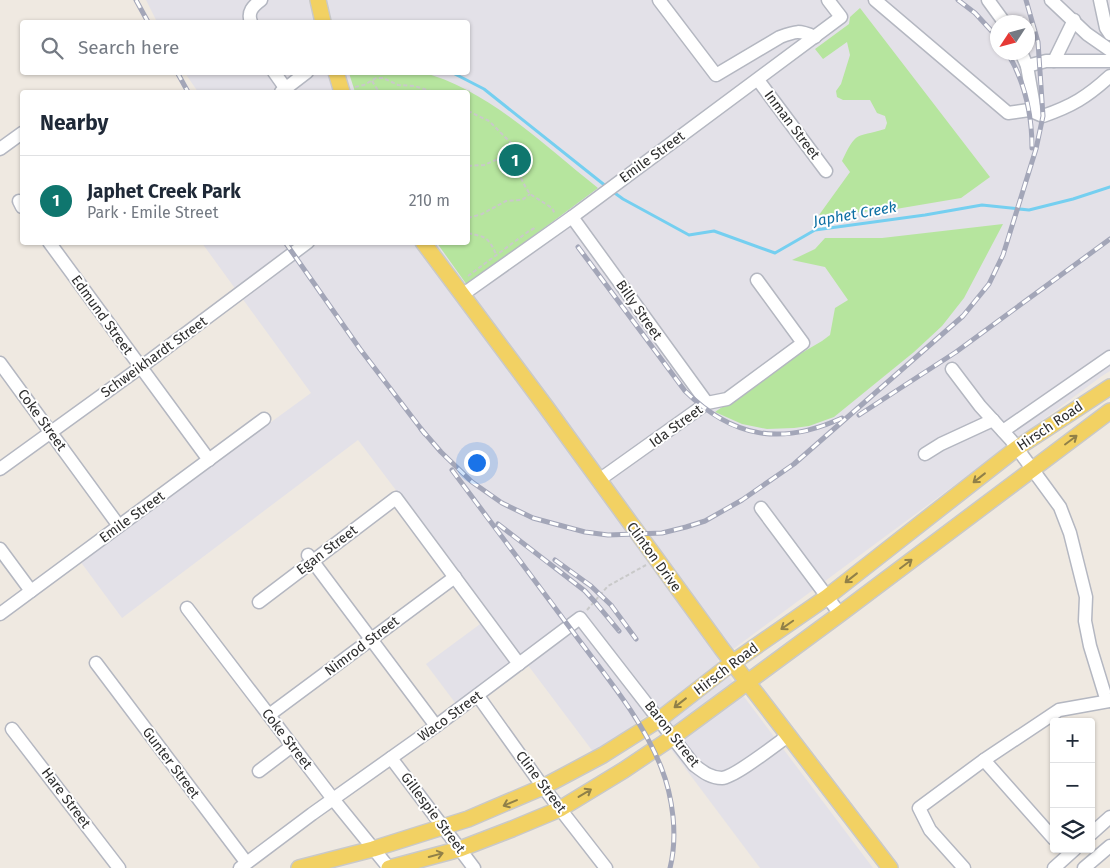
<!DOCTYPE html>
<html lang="en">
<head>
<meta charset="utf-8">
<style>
  :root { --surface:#fff; --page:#f2f2f3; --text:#1f2937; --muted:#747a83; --line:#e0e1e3; --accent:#0f766e }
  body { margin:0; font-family:"Fira Sans",sans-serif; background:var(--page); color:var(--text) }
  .controls { position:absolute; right:15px; bottom:15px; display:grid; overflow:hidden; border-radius:5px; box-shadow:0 1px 4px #0004 }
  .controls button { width:45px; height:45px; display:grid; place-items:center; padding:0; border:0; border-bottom:1px solid var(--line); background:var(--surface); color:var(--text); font:25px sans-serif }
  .compass { position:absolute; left:990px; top:15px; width:45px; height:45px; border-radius:50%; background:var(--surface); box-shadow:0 1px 4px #0004; rotate:234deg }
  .you { position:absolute; left:476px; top:462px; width:18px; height:18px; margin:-12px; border:4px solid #fff; border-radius:50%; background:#1a73e8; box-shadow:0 0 0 8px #1a73e833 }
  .badge { display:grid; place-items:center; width:32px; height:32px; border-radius:50%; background:var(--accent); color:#fff; font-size:16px; font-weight:700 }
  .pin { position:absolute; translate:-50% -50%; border:2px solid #fff; box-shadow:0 1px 5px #0006 }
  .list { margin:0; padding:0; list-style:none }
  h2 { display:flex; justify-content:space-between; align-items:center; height:65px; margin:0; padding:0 20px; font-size:21px }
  h2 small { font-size:16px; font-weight:400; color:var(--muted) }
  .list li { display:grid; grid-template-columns:32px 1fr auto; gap:15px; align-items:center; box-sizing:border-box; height:90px; padding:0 20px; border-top:1px solid var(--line) }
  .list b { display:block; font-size:19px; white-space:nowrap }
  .list p { margin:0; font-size:16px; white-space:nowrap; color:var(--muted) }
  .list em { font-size:16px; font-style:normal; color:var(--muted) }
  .icon { flex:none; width:28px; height:28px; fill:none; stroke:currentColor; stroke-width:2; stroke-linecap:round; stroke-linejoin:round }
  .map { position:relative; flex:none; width:1110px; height:868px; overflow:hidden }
  .search { position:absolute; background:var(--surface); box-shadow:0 1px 4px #0004; left:20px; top:20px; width:450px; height:55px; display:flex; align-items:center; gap:12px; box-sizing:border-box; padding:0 18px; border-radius:5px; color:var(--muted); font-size:19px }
  .panel { position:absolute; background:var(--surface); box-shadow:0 1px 4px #0004; left:20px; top:90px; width:450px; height:155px; border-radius:5px }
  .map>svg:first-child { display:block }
</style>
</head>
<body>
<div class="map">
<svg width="1110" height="868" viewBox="0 0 1110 868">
  <rect width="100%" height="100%" fill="#efe9e1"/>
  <path fill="#e3e1e8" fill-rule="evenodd" d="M146,0h964v371l-8,5 -385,285 156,207h-113l-114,-152 -52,37 -73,-97 -65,48 -30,-40 65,-48 -133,-176 -236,178 -42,-57 231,-168 -109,-150 266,-1v-150h-270l-13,-19 283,-1v-50h-311zM998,22h30v30h-30z"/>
  <g fill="#b6e59e">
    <path d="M860,8l130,169 -29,21 -71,12 -71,5 31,-43 -8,-11c15,-31 13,-23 43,-32l2,-6 -2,-7 -8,-3 -7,-13h-27l-6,-3 -1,-6 5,-7 9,-29 -3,-13 -24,17 -8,-10 34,-25 1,-7z"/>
    <path d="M421,72c67,17 124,74 177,116l-131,97 -30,-42 31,-1v-150h-113l-6,-19z"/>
    <polygon points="1003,224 964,298 942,326 914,352 834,417 809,426 794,428 767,429 742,424 715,412 793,358 822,341 830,335 835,308 848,300 825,267 792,260 815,249 825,238 882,238"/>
  </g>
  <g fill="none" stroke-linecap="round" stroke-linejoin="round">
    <g stroke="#75cff0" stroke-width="3">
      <polyline points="451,72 484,89 607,187"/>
      <polyline points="612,191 623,199 689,235 714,231 775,253 815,230 925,215 982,205 1029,210 1073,199 1110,187"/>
    </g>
    <defs>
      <g id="minor">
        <path d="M659,0l57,75 64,-38c16,-6 19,-7 35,0"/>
        <path d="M875,0l133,113 21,-3 14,6c29,-10 44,-19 67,-40"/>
        <polyline points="988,0 1004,22"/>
        <polyline points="1051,0 1087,34 1110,50"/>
        <polyline points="1100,0 1106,28 1110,34"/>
        <path d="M251,22c-4,-10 2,-16 10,-22"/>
        <polyline points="1021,52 1027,66"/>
        <polyline points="1054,61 1074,20"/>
        <polyline points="274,72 286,89"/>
        <polyline points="758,80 826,171"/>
        <polyline points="281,92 307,72"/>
        <polyline points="1035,112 1027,66 1046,61 1110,61"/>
        <polyline points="0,149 22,133"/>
        <polyline points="19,201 22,207"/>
        <polyline points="572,217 707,403"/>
        <polyline points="49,242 209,460"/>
        <polyline points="462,295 572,217 841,17 828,0"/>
        <polyline points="0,363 119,526"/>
        <polyline points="952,369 980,406 1011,440 1060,507 1070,533 1086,597 1085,621 1090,646 1105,695 1110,701"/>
        <polyline points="1003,431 1110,357"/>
        <polyline points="925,454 941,444 993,420"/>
        <polyline points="0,469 141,367 308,242"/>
        <polyline points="599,480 707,403 727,399 803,343 757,280"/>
        <polyline points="761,508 840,614"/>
        <polyline points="0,549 31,591"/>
        <polyline points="308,555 436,726"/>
        <polyline points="259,602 396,498 519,664"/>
        <polyline points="187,608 333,799 389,868"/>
        <polyline points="0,614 264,419"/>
        <polyline points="96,663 246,862"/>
        <polyline points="478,696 543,787 606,868"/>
        <polyline points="269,715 455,577"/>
        <polyline points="12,729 119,868"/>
        <polyline points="391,758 474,868"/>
        <polyline points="984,760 1054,839"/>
        <polyline points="259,771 292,746"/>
        <polyline points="1091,834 1110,817"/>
        <path d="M240,868l72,-54 124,-88 144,-108 114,147c8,6 16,13 28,13 13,-1 53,-33 66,-42"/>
        <polyline points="964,868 930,830 919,808 984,760 1059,710 1110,701"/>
        <polyline points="1054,868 1075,849"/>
        <polyline points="1084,868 1110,846"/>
      </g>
      <g id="major">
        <polyline points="318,0 323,22"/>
        <polyline points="336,72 342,92"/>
        <polyline points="423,242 546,407 722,649 890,868"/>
        <polyline points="299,868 373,849 468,819 543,787 603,755 660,719 732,663 827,597 1017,448 1110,387"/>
        <polyline points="389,868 460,849 512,829 560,809 624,770 673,737 840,614 1110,411"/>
      </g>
    </defs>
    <use href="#minor" stroke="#b4b7c1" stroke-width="15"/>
    <use href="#major" stroke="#c9c9c9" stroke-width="18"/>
    <g stroke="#c9c9c9" stroke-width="2" stroke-dasharray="4 2.5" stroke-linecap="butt">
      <polyline points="372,81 379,92"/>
      <polyline points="355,87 364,85 376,78 383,78 398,85 414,86 434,92"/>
      <polyline points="468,111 489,121 511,143 518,160 520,176 526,188 530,194 552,208 555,214"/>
      <polyline points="468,166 484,165 515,152"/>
      <polyline points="468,218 482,214 506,201 522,200 530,194"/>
      <path d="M468,233c18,4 20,4 28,21"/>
      <polyline points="468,276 529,231 535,228"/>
      <polyline points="587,610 608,586 646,565"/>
    </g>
    <use href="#minor" stroke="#fff" stroke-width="12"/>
    <use href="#major" stroke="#f2d163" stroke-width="15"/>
    <defs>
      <g id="rail">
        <polyline points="136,0 148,22"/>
        <polyline points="958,0 975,13 998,38"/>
        <path d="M1007,52c18,30 25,62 25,96"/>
        <polyline points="177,72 188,92"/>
        <polyline points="285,242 360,349 425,434"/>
        <path d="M578,247l107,144c48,47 96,55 157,27"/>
        <polyline points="859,415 956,352 1110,239"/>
        <polyline points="421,429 441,452 472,482 502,503 533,518 585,532 608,535 662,533 686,527 705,521 742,500 794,464 963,316 989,284 1003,255 1036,149 1043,116 1038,42 1026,0"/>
        <path d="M452,470c42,57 85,113 127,170 30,40 64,81 82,127 12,30 17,69 9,101"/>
        <polyline points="498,524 585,591 595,602 619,631"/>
        <polyline points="555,560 591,586 611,605 636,639"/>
      </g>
    </defs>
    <use href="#rail" stroke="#a3a6b8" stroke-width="5"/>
    <use href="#rail" stroke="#fff" stroke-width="3" stroke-dasharray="9" stroke-linecap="butt"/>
  </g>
  <defs><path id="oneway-shaft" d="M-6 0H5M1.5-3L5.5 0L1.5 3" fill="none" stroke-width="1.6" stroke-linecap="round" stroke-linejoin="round" transform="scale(1.25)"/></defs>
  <g stroke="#908048">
    <use href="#oneway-shaft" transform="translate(1071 440) rotate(-37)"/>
    <use href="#oneway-shaft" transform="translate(979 478) rotate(142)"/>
    <use href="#oneway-shaft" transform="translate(906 564) rotate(-37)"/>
    <use href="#oneway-shaft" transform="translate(851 578) rotate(142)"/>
    <use href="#oneway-shaft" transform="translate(787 625) rotate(145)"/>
    <use href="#oneway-shaft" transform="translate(680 703) rotate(142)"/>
    <use href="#oneway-shaft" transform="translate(585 793) rotate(-31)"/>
    <use href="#oneway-shaft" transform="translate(510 803) rotate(157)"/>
    <use href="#oneway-shaft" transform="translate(436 855) rotate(-15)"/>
  </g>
  <g text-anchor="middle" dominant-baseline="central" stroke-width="4" stroke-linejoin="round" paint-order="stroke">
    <g font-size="14" fill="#2e2e2e" stroke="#fff">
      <text transform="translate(792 125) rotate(53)">Inman Street</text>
      <text transform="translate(652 157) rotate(-36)">Emile Street</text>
      <text transform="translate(639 310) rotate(55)">Billy Street</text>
      <text transform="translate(102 315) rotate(54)">Edmund Street</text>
      <text transform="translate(154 357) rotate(-36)">Schweikhardt Street</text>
      <text transform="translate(42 420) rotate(54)">Coke Street</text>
      <text transform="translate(676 426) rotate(-36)">Ida Street</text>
      <text transform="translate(1050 426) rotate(-34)">Hirsch Road</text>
      <text transform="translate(132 517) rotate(-36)">Emile Street</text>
      <text transform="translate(327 550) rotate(-37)">Egan Street</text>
      <text transform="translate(654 557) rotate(54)">Clinton Drive</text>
      <text transform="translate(362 646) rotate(-37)">Nimrod Street</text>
      <text transform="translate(726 669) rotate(-37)">Hirsch Road</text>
      <text transform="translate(450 716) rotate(-36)">Waco Street</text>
      <text transform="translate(672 734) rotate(52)">Baron Street</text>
      <text transform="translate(287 739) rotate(52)">Coke Street</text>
      <text transform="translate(171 763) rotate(53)">Gunter Street</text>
      <text transform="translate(541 782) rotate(53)">Cline Street</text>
      <text transform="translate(66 798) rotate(53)">Hare Street</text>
      <text transform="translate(433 813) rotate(53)">Gillespie Street</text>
    </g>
    <g font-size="15" font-style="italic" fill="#0d6fa3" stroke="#fff">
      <text transform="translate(855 214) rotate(-10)">Japhet Creek</text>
    </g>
  </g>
</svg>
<div class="controls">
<button>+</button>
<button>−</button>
<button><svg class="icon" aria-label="layers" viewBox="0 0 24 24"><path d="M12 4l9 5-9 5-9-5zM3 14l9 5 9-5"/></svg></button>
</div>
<svg class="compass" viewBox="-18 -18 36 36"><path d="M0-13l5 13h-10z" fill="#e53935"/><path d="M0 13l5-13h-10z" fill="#747a83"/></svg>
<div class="you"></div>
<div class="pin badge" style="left:515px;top:160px">1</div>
<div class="search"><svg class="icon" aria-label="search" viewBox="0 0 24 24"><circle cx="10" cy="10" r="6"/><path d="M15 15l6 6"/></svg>Search here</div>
<section class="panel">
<h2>Nearby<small></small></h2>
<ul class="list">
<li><span class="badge">1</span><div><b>Japhet Creek Park</b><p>Park · Emile Street</p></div><em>210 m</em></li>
</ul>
</section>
</div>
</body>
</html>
